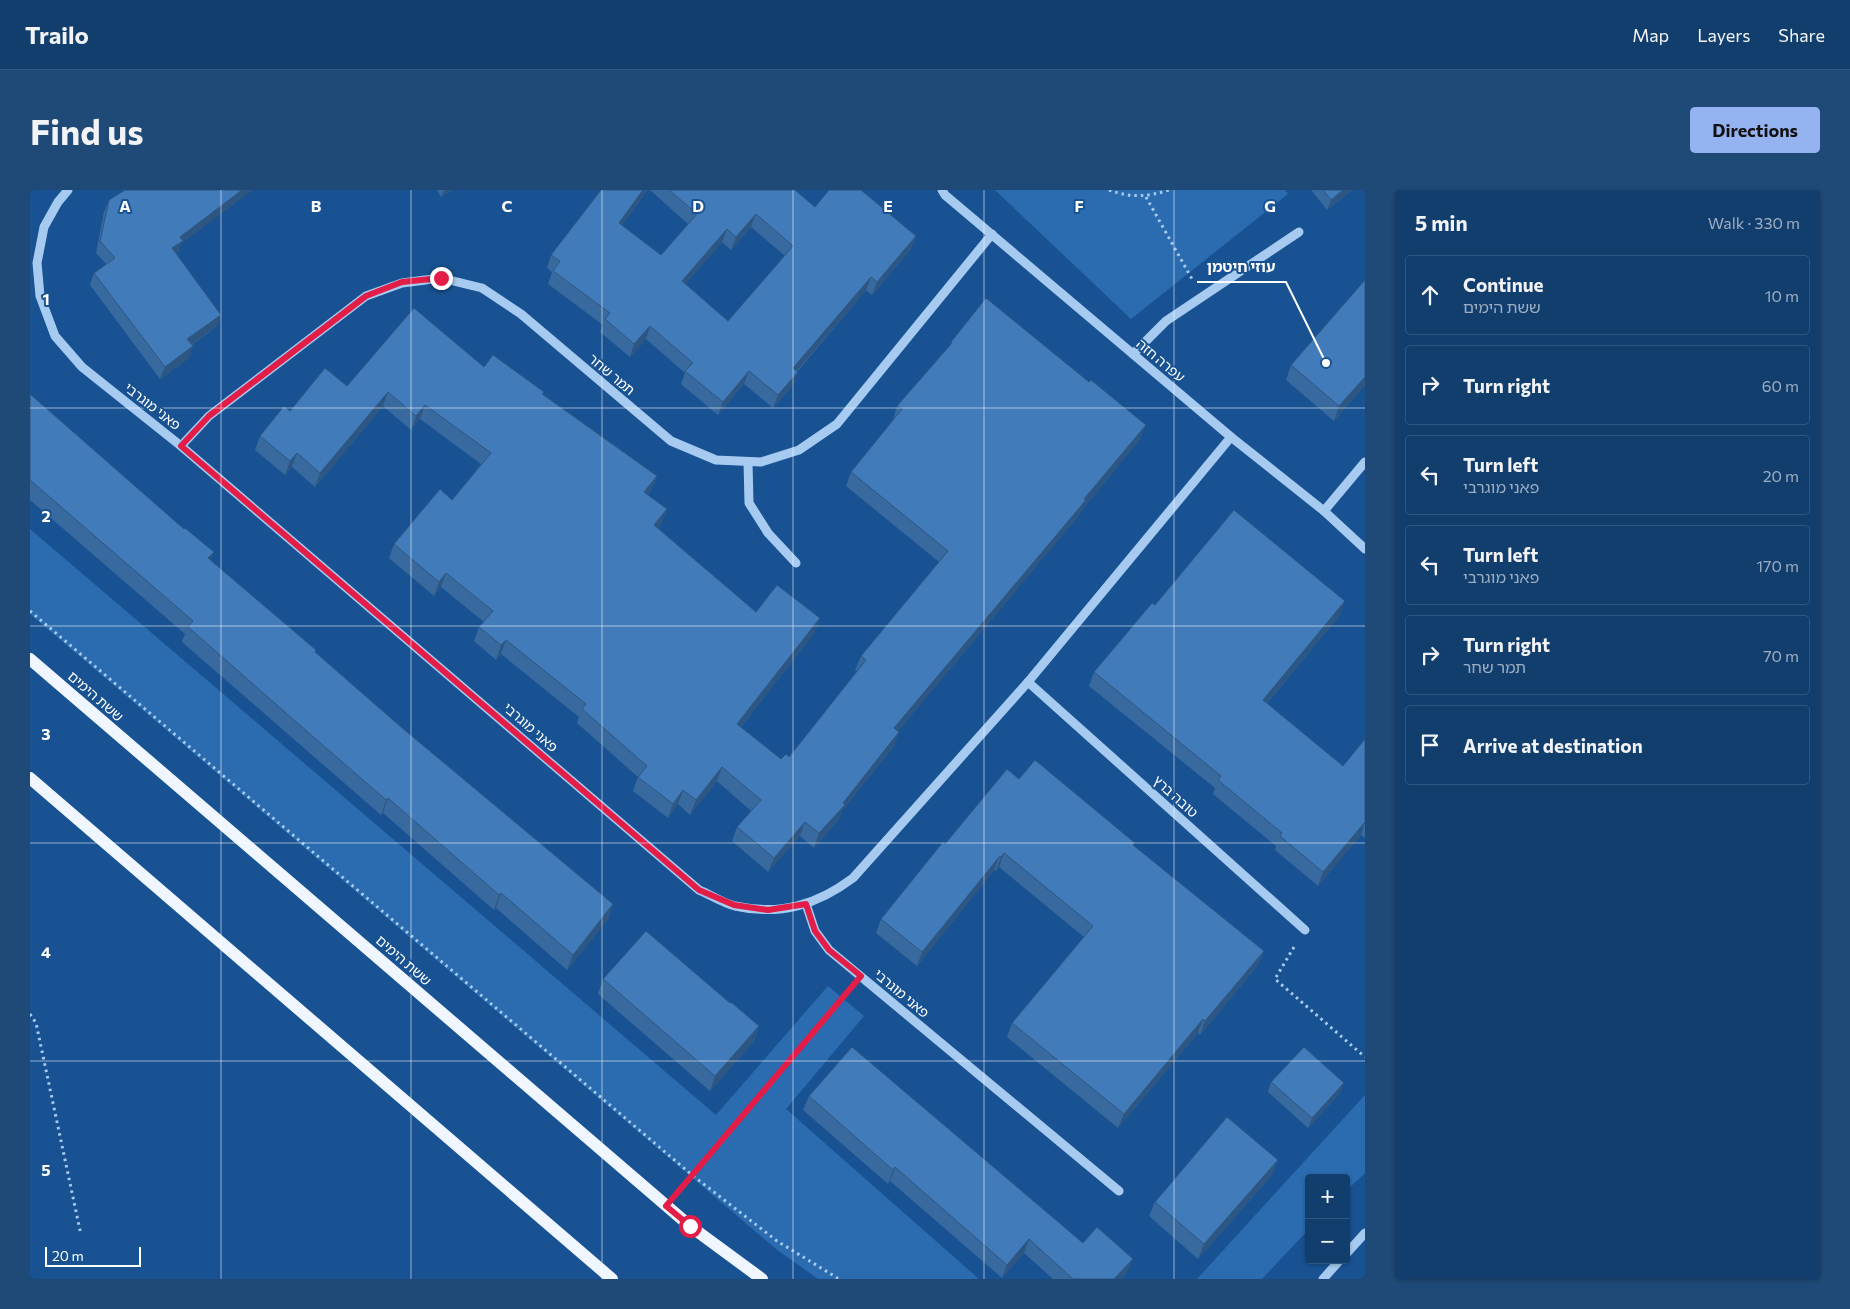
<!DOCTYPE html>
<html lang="en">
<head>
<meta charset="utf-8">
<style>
  :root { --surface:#123e6e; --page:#1f4976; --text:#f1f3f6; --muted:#9caec2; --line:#315781; --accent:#95b2f1 }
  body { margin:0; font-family:Commissioner,"Noto Sans Hebrew",sans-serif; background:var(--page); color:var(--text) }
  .controls { position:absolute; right:15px; bottom:15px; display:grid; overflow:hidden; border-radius:5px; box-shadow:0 1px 4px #0004 }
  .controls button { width:45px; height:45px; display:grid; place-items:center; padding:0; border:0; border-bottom:1px solid var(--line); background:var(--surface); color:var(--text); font:25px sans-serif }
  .scale { position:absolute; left:15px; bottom:12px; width:96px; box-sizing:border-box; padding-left:5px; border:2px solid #fff; border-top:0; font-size:14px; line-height:18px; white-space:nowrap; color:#fff; -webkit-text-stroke:4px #185292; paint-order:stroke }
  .stop { position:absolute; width:15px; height:15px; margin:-11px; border:4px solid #e11d48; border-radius:50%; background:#fff }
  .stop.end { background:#e11d48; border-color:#fff; box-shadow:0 1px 5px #0008 }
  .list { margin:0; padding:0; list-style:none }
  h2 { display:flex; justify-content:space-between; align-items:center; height:65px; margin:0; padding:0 20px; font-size:21px }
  h2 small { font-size:16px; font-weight:400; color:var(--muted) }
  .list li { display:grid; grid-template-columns:32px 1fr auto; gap:15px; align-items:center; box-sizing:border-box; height:80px; margin:0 10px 10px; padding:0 10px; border:1px solid var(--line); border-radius:5px }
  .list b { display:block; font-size:19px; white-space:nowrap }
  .list p { margin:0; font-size:16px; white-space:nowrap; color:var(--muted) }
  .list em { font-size:16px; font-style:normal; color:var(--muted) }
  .icon { flex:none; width:28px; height:28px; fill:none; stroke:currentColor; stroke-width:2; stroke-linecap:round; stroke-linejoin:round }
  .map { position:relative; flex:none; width:1335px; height:1089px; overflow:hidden; border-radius:5px }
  header { display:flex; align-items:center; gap:30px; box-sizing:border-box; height:70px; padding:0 25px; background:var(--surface); border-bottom:1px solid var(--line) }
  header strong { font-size:24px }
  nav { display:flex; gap:28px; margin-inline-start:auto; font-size:18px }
  .intro { display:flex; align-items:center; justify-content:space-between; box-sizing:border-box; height:120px; padding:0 30px }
  h1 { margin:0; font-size:35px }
  .button { padding:12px 22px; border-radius:5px; background:var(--accent); color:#111; font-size:18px; font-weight:700 }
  main { display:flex; gap:30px; padding:0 30px }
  aside { flex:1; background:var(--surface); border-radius:5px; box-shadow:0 1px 4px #0004 }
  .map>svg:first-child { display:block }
</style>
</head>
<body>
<header>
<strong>Trailo</strong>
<nav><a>Map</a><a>Layers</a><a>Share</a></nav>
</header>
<div class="intro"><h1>Find us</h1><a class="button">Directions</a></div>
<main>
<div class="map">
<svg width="1335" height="1089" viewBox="0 0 1335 1089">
  <rect width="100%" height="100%" fill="#185292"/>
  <g fill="#2b6cb0">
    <polygon points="965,0 1255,0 1258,4 1101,129"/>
    <polygon points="0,339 686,925 798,796 834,826 756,919 949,1089 788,1089 746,1059 0,424"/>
    <polygon points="1335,905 1335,983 1316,1001 1316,988 1279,988 1279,1039 1232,1089 1167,1089"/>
  </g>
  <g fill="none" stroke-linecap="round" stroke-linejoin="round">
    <g stroke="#a7cbf0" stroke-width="3" stroke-dasharray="2.5 4" stroke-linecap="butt">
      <path d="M1079,0c21,8 39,7 60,0"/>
      <polyline points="1116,7 1162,89"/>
      <polyline points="0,421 662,985 747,1051 809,1089"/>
      <polyline points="1264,757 1245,789 1335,867"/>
      <polyline points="0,824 6,833 51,1045"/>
      <polyline points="650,999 818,802"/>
    </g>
    <g stroke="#a7cbf0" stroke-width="9">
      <path d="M38,0l-10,12 -14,25 -7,36 3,33 15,40 27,31 99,79 518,444c12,5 24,13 36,16 45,10 82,-1 118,-28l175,-196 203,-245"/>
      <polyline points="912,0 915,5 1201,247 1294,321 1335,359"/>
      <polyline points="1103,164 1136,131 1269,42"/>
      <polyline points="151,256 179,226 336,106 372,93 411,88 452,98 491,124 641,251 686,270 731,272 769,260 807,234 962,44"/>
      <polyline points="718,272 719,313 738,343 766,373"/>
      <polyline points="1294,321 1335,272"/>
      <polyline points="998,492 1275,740"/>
      <polyline points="776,714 785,741 799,760 1089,1001"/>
      <polyline points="1316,1064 1335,1043"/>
      <polyline points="1293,1089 1310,1070"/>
    </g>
    <g stroke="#f0f6ff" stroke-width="12">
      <polyline points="0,469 660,1036 732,1089"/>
      <polyline points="0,588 582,1089"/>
    </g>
  </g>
  <g fill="#386a9f" fill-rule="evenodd">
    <polygon points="407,0 422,0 411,7"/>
    <path d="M571,0h47l-26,35 39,30 27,-31 -38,-34h145l20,17 101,29 -5,13 -39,46 -6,-5 -69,82 -4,13 -20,23 -29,-24 -26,31 -37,-31 4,-11 -39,-34 -16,18 -30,-25 3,-7 -55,-41 4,-12 -5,-4 4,-13zM721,37l34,29 -57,65 -43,-37 37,-42 9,8z"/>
    <polygon points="1281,0 1322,0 1297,20"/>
    <polygon points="79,10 151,54 148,63 146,64 191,125 186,137 162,155 159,168 130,189 60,95 64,83 76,74 66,63 74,22"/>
    <polygon points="1335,90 1335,195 1304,231 1256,190 1261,175"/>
    <polygon points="921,152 1110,249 1052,320 1050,324 868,541 864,556 812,621 809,629 784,658 770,646 738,682 702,651 707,637 721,621 687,591 660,625 648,614 638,628 603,601 608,587 547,533 549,527 471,464 466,470 444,451 449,437 454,432 411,397 404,406 359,368 364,354 422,310 451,274 390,229 381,240 353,216 285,297 262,277 255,285 225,260 230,246 260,221 317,196 454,177 513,204 627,286 621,300 618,305 632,333 628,338 726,422 785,442 711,537 751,569 759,567 827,481 825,480 831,466 909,372 816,296 821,282 863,230 867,216 919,157"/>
    <polygon points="0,204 181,371 286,460 285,462 371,537 583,714 578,729 537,780 466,718 464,720 353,623 351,625 267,552 152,452 155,444 0,310"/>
    <polygon points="1125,415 1310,425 1237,513 1313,576 1335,549 1335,648 1331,645 1288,696 1245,660 1246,656 1183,604 1185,598 1059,496 1064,482"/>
    <polygon points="989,589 1104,656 1234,761 1228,775 1170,845 1168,843 1088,938 977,847 982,833 1054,747 969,677 966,681 964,680 887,776 846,743 851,729"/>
    <polygon points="573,789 700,813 729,836 724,851 680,901 568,804"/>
    <polygon points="1241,892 1310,903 1278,938 1238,902"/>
    <polygon points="779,906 1053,1053 1097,1083 1092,1089 1023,1089 994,1063 972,1088 860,991 858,994 773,920"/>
    <polygon points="1248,970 1242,985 1168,1069 1119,1026 1125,1012"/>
  </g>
  <g fill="#2e5682">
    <polygon points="212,0 223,0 151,54 148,63 137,70 142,58 150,47"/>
    <polygon points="414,0 422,0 411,7"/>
    <polygon points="613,0 618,0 584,46 589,33"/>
    <polygon points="1313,0 1322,0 1297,20 1301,10"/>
    <polygon points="726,24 721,37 701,60 706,47"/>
    <polygon points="697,39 692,52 647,104 652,91"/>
    <polygon points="886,46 881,59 842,105 847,92"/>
    <polygon points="841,87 836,100 758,191 763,178"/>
    <polygon points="191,125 186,137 153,161 157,149"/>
    <polygon points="620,136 616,149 600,167 604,154"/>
    <polygon points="163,156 159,168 130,189 135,177"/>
    <polygon points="719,181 714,194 688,225 693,212"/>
    <polygon points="768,182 763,195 743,218 748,205"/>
    <polygon points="1335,187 1335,195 1304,231 1309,216"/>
    <polygon points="358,202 353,216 285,297 290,283"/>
    <polygon points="395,215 390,229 381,240 386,226"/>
    <polygon points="1116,235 1110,249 1052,320 1050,324 859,552 864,538"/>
    <polygon points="267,263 262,277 255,285 260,271"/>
    <polygon points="627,286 621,300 609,316 614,302"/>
    <polygon points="637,319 632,333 619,349 624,335"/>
    <polygon points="184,362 178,377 178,368"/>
    <polygon points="416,383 411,397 404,406 409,392"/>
    <polygon points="1315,411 1310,425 1228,523 1233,510"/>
    <polygon points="790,428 785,442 702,548 707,534"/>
    <polygon points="476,450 471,464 466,470 471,455"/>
    <polygon points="869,542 864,556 812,621 809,629 784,658 789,643"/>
    <polygon points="692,577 687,591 660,625 666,610"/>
    <polygon points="653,600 648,614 638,628 643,614"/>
    <polygon points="358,608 353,623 351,625 356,610"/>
    <polygon points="775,632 770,646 738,682 744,668"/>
    <polygon points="1335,632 1331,645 1288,696 1293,682"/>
    <polygon points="974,663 969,677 966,681 971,667"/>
    <polygon points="970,666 964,680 887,776 892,762"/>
    <polygon points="471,703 466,718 464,720 469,705"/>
    <polygon points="583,714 578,729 537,780 543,765"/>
    <polygon points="1234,761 1228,775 1170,845 1175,831"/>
    <polygon points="1173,829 1168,843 1088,938 1094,924"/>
    <polygon points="729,836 724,851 680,901 685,886"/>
    <polygon points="1314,893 1310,903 1278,938 1282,928"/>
    <polygon points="1248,970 1242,985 1168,1069 1174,1054"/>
    <polygon points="865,977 860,991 858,994 863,980"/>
    <polygon points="999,1049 994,1063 972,1088 977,1075"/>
    <polygon points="1103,1069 1097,1083 1092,1089 1084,1089"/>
  </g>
  <g fill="#417bb9" stroke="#2e5682" fill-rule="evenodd">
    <polygon points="95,0 212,0 150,47 153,51 142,58 191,125 157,149 163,156 135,177 64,83 85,68 70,51 79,10"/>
    <path d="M571,0h42l-24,33 42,32 36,-41 -28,-24h126l20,17 14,-17h32l55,46 -39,46 -6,-5 -78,91 5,4 -20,23 -29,-24 -26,31 -38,-31 8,-8 -43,-37 -16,18 -29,-25 5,-6 -57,-42 7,-10 -9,-6zM726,24l37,32 -65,75 -46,-40 45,-52 9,8z"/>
    <polygon points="1293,0 1313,0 1301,10"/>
    <polygon points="1335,90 1335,187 1309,216 1261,175"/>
    <polygon points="956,108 1059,192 1061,190 1116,235 1054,309 1056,310 864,538 869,542 813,613 815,615 789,643 775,632 744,668 707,637 731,610 692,577 666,610 653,600 643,614 608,587 617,576 552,519 556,514 476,450 471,455 449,437 463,421 416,383 409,392 364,354 410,299 422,310 461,263 395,215 386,226 358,202 290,283 267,263 260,271 230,246 254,216 260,221 295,178 317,196 384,118 454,177 463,165 514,202 512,204 627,286 614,302 637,319 624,335 726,422 747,395 790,428 707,534 751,569 756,564 759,567 836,470 831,466 918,361 821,282 872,219 867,216 922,153 921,152"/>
    <polygon points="0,204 154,339 155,338 184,362 178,368 286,460 285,462 371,537 583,714 543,765 471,703 469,705 358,608 356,610 272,537 158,437 163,431 0,290"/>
    <polygon points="1204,320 1315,411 1233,510 1313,576 1335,549 1335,632 1293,682 1250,646 1252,643 1188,590 1191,586 1064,482 1122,413 1125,415"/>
    <polygon points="1005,570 1105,653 1103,655 1234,761 1175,831 1173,829 1094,924 982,833 1063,736 974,663 971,667 970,666 892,762 851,729 913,652 915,654 977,579 989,589"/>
    <polygon points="616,741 700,813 701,812 729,836 685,886 573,789"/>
    <polygon points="822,857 1053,1053 1067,1037 1103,1069 1084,1089 1043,1089 999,1049 977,1075 865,977 863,980 779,906"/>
    <polygon points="1274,857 1314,893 1282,928 1241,892"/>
    <polygon points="1197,927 1248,970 1174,1054 1125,1012"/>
  </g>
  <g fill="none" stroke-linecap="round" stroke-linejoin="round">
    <polyline stroke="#e11d48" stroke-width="6" points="411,88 372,92 336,106 179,226 151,256 669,700 704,715 738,720 776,714 785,741 799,760 831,786 636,1016 660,1036"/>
  </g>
  <path fill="none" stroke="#fff" stroke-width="1" stroke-opacity="0.55" d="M191,0v1089M381,0v1089M572,0v1089M763,0v1089M954,0v1089M1144,0v1089M0,218h1335M0,436h1335M0,653h1335M0,871h1335"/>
  <g text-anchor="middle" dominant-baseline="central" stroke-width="4" stroke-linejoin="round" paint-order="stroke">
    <g font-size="14" fill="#fff" stroke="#185292">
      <text transform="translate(1131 170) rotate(40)">עפרה חזה</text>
      <text transform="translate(582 184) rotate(40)">תמר שחר</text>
      <text transform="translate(123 216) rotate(38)">פאני מוגרבי</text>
      <text transform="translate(66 506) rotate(41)">ששת הימים</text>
      <text transform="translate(501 537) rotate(41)">פאני מוגרבי</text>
      <text transform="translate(1146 606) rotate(42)">טובה ברץ</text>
      <text transform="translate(374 770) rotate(41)">ששת הימים</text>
      <text transform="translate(872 803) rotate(40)">פאני מוגרבי</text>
    </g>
  </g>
  <g font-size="16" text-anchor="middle" font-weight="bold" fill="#fff" stroke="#185292" stroke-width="4" stroke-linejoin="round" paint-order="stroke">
    <text x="95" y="22">A</text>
    <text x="286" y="22">B</text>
    <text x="477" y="22">C</text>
    <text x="668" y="22">D</text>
    <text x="858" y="22">E</text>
    <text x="1049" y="22">F</text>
    <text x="1240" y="22">G</text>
    <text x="16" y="115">1</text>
    <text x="16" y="332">2</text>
    <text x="16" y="550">3</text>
    <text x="16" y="768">4</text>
    <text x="16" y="986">5</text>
  </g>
  <path fill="none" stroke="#fff" stroke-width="2" d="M1296 173L1256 92H1167"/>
  <circle fill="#fff" stroke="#185292" stroke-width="2" cx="1296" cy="173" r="5"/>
  <g font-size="15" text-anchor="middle" font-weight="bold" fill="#fff" stroke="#185292" stroke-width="4" stroke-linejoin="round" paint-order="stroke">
    <text x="1211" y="82">עוזי חיטמן</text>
  </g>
</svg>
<div class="controls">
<button>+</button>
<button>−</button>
</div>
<div class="scale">20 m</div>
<div class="stop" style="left:660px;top:1036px"></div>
<div class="stop end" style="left:411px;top:88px"></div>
</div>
<aside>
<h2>5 min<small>Walk · 330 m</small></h2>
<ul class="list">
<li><svg class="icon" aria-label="ahead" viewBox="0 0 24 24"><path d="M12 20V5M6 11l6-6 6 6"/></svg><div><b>Continue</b><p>ששת הימים</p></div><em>10 m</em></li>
<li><svg class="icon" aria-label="right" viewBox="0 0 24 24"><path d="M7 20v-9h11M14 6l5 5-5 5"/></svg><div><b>Turn right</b></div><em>60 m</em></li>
<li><svg class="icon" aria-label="left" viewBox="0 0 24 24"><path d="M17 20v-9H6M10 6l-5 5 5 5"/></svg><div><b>Turn left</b><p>פאני מוגרבי</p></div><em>20 m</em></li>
<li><svg class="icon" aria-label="left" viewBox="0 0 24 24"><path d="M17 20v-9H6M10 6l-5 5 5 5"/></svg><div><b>Turn left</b><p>פאני מוגרבי</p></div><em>170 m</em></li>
<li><svg class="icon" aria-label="right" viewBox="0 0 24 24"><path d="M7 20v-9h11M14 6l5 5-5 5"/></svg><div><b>Turn right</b><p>תמר שחר</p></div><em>70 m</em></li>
<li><svg class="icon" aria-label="arrive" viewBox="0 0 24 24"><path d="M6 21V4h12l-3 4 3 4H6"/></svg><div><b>Arrive at destination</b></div></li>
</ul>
</aside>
</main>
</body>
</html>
